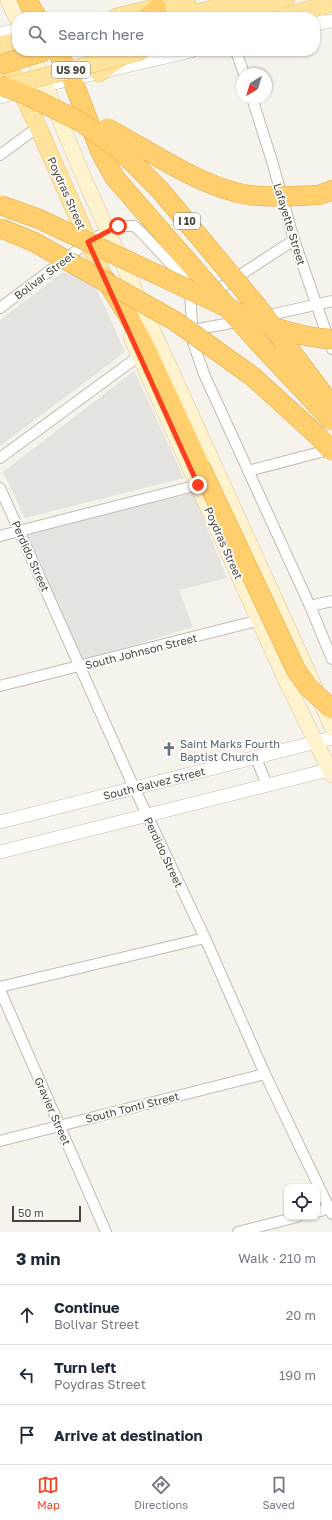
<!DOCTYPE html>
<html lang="en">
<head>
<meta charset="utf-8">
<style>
  :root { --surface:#fff; --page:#f2f2f3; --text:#1f2937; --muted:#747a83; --line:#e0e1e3; --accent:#fc3f1d }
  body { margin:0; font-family:"Golos Text",sans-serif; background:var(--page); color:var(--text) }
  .controls { position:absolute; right:12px; bottom:12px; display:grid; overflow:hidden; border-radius:8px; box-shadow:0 1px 3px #0004 }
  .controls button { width:36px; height:36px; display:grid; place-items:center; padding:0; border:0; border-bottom:1px solid var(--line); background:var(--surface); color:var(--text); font:20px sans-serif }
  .compass { position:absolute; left:236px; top:68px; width:36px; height:36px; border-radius:50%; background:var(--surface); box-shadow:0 1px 3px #0004; rotate:218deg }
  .scale { position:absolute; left:12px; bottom:10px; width:69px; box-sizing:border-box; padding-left:4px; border:2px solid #4b4439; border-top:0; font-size:11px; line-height:14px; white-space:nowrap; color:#4b4439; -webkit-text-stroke:3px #fff; paint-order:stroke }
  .stop { position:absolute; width:12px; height:12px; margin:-9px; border:3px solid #fc3f1d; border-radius:50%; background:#fff }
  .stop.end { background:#fc3f1d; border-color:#fff; box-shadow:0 1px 4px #0008 }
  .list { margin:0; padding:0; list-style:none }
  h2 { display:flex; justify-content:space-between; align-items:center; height:52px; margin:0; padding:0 16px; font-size:17px }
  h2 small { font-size:13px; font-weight:400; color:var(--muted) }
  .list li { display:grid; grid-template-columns:26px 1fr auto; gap:12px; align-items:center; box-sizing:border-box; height:60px; padding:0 16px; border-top:1px solid var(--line) }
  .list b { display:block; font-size:15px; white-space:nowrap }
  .list p { margin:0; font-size:13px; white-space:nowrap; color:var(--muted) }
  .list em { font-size:13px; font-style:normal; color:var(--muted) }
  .icon { flex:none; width:22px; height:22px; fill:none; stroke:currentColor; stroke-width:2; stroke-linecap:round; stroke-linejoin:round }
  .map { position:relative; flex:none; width:332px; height:1232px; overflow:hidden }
  .search { position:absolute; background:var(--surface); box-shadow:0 1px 3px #0004; left:12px; right:12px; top:12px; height:44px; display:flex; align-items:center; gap:10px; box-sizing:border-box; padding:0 14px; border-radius:16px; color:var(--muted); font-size:15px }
  .sheet { height:232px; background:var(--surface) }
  nav { display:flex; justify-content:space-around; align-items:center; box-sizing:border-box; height:56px; border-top:1px solid var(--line); background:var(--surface); font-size:11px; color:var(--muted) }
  nav a { display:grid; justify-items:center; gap:2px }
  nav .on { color:var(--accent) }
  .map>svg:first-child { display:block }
</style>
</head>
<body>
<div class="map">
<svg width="332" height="1232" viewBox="0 0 332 1232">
  <rect width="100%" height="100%" fill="#f6f3ec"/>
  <g fill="#e5e3e0">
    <polygon points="63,272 92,279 125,352 0,446 0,320"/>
    <polygon points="134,371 184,478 25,518 3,472"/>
    <polygon points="193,493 227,578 179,590 193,627 83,661 23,534"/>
  </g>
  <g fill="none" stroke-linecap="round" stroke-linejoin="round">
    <defs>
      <g id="minor">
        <polyline points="236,51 244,74"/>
        <polyline points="252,98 272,161 294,240 332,349"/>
        <polyline points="0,155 38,127"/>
        <polyline points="211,294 294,240"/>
        <polyline points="0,308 88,242 118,226 134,226 142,233 183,277 190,291 193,342 204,374 310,606 332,659"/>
        <polyline points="261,317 332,301"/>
        <polyline points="193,330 242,321"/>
        <polyline points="0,458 139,356"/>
        <polyline points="248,471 332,449"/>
        <polyline points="0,488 131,781 205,938 265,1074 332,1214"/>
        <polyline points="0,536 198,485"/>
        <polyline points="310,606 332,601"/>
        <polyline points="0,686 264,619"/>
        <polyline points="256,758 267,785"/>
        <polyline points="0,987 205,938"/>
        <polyline points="0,990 106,1232"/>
        <polyline points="0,1141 265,1074"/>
        <polyline points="317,1212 330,1208"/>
        <polyline points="238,1232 297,1217"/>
      </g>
      <g id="tertiary">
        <polyline points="313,0 319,23"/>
        <polyline points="315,24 332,21"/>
        <polyline points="0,34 17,30"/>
        <polyline points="0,97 20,91 191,51"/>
        <polyline points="0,822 332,738"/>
        <polyline points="0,852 332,769"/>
      </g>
      <g id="secondary">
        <polyline points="8,0 17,20"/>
        <polyline points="31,51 86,183 309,674 332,728"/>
        <polyline points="131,338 288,685 332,775"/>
      </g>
      <g id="primary">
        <polyline points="239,12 286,0"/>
        <polyline points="116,17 187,0"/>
        <polyline points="178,17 250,0"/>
        <polyline points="0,45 17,41"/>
        <polyline points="0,47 38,127 104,277"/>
        <polyline points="99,73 122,57"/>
      </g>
      <g id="motorway">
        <polyline points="27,0 37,17"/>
        <polyline points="147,17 157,8"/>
        <polyline points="57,51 72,79 101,153 115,178 203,279"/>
        <polyline points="319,195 332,190"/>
        <polyline points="105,279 129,317 146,349 200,466"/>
      </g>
    </defs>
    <use href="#minor" stroke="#c2bbae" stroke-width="12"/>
    <use href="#tertiary" stroke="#c2bbae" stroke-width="14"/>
    <use href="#secondary" stroke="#d6c79b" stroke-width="16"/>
    <use href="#primary" stroke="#e6c16a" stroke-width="18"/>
    <use href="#motorway" stroke="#e0a43c" stroke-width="20"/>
    <use href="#minor" stroke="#fff" stroke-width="10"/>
    <use href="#tertiary" stroke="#fff" stroke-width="13"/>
    <use href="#secondary" stroke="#fff3cd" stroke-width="15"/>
    <use href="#primary" stroke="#ffe39c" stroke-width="17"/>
    <use href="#motorway" stroke="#ffcf6e" stroke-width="19"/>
    <defs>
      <g id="primary-bridge">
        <polyline points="284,17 332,3"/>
        <polyline points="0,88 142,51"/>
      </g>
      <g id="motorway-bridge">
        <polyline points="0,65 45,51"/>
        <polyline points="0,85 26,95 81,122 122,152 160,190 257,306 332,406"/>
        <path d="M107,128c43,23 93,59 142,67 24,3 47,1 70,0"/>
        <path d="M0,205l39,14 217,102c25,9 50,17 76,18"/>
        <polyline points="0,228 34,242 175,321 252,376 317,435 332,451"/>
        <polyline points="203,279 256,340 332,421"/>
        <polyline points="200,466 296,670 308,687 332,709"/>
      </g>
    </defs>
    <use href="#primary-bridge" stroke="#e6c16a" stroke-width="18" stroke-linecap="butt"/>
    <use href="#motorway-bridge" stroke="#e0a43c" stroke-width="20" stroke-linecap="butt"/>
    <use href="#primary-bridge" stroke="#ffe39c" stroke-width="17"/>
    <use href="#motorway-bridge" stroke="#ffcf6e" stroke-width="19"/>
  </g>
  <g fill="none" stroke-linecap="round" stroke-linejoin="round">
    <polyline stroke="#fc3f1d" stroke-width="5" points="118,226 88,242 198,485"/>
  </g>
  <defs>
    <symbol id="church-bare" viewBox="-9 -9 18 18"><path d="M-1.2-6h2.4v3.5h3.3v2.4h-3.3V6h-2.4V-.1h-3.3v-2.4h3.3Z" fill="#6b7280" stroke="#fff" stroke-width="2.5" paint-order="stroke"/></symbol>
  </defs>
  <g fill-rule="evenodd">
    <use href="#church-bare" x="159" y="739" width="20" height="20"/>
  </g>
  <g text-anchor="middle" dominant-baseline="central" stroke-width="3.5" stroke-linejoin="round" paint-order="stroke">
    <g fill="#fff" stroke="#817c74" stroke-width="1">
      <rect x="52" y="62" width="38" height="16" rx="3"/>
      <rect x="174" y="213" width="26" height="16" rx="3"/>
    </g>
    <g font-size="10" font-weight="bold" fill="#4b4439">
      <text x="71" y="70">US 90</text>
      <text x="187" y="221">I 10</text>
    </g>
    <g font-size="11" fill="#4b4439" stroke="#fff">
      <text transform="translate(67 193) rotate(66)">Poydras Street</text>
      <text transform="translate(290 224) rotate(73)">Lafayette Street</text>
      <text transform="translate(44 275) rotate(-37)">Bolivar Street</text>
      <text transform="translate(224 543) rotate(66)">Poydras Street</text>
      <text transform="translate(31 556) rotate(66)">Perdido Street</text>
      <text transform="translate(141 651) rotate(-14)">South Johnson Street</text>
      <text transform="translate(154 783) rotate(-14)">South Galvez Street</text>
      <text transform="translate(164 852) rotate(65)">Perdido Street</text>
      <text transform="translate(132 1107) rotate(-14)">South Tonti Street</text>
      <text transform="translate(53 1111) rotate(66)">Gravier Street</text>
    </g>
    <g font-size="11" fill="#5b616d" stroke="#fff" text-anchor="start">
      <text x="180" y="743">Saint Marks Fourth<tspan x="180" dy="13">Baptist Church</tspan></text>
    </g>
  </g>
</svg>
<div class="controls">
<button><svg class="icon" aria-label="locate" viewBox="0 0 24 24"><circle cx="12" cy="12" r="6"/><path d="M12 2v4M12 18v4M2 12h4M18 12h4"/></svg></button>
</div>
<svg class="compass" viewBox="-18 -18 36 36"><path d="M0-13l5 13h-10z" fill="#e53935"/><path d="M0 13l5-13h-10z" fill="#747a83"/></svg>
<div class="scale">50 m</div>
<div class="stop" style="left:118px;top:226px"></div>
<div class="stop end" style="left:198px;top:485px"></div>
<div class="search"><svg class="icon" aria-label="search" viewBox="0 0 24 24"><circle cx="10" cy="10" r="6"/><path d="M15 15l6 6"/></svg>Search here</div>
</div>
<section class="sheet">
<h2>3 min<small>Walk · 210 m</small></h2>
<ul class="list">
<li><svg class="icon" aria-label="ahead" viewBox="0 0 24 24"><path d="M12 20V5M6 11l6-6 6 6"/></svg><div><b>Continue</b><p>Bolivar Street</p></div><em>20 m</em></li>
<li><svg class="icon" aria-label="left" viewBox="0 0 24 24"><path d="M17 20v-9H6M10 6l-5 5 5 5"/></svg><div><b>Turn left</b><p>Poydras Street</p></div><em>190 m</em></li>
<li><svg class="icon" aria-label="arrive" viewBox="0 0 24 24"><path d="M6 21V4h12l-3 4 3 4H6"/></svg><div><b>Arrive at destination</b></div></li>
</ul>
</section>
<nav>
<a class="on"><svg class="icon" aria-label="map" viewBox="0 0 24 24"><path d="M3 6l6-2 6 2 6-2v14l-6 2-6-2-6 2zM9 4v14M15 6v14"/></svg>Map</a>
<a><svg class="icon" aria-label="directions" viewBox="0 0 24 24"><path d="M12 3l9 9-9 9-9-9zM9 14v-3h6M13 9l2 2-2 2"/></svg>Directions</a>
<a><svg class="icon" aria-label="saved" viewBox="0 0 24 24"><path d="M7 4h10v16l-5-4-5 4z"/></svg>Saved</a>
</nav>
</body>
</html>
